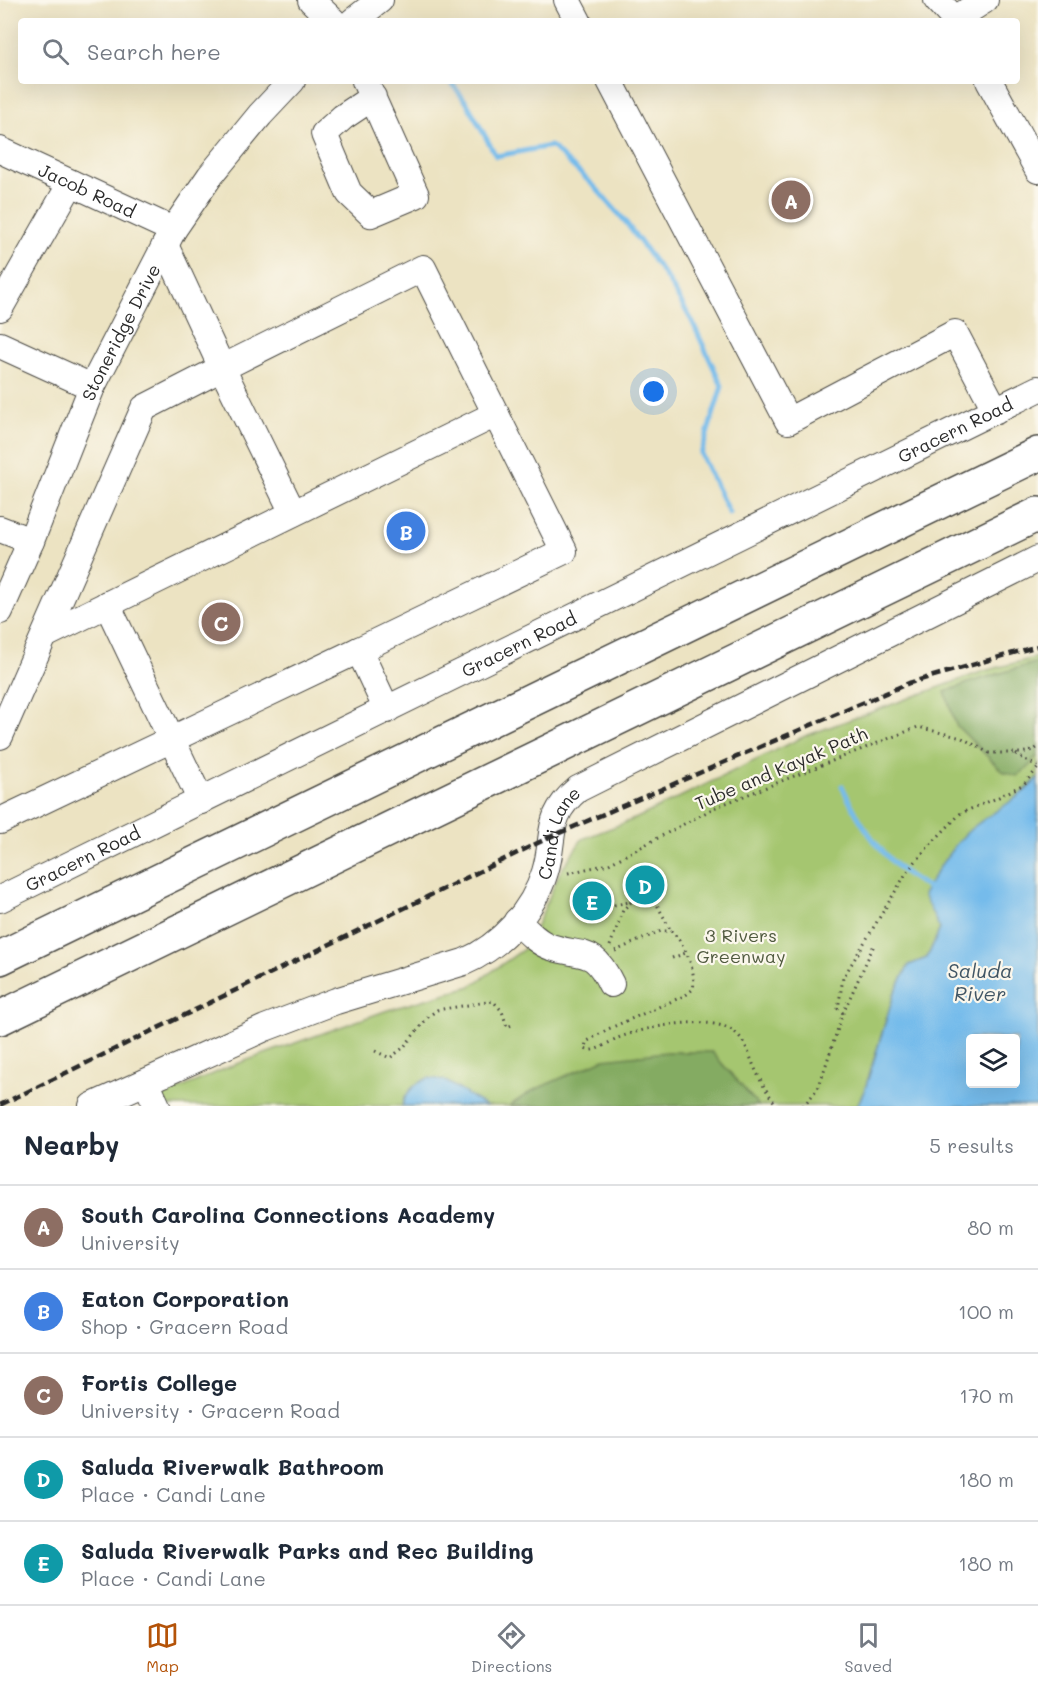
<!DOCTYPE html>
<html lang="en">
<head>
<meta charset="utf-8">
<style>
  :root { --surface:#fff; --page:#f2f2f3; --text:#1f2937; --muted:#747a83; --line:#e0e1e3; --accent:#b45309 }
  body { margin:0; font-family:Mali,sans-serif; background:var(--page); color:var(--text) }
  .controls { position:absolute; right:18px; bottom:18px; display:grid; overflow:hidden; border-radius:6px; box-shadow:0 6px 24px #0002 }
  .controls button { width:54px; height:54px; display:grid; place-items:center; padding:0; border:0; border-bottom:2px solid var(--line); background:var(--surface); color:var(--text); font:30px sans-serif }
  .you { position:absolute; left:654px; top:392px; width:21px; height:21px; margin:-15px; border:4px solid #fff; border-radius:50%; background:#1a73e8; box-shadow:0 0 0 9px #1a73e833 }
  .badge { display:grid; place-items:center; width:39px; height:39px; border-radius:50%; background:var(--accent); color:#fff; font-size:20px; font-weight:700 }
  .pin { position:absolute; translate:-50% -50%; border:3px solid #fff; box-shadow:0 2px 6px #0006 }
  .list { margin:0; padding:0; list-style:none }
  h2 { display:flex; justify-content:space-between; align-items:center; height:78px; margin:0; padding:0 24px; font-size:26px }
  h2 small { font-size:20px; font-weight:400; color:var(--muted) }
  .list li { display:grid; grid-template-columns:39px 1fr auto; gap:18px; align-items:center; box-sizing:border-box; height:84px; padding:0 24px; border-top:2px solid var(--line) }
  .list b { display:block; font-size:22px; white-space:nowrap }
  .list p { margin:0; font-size:20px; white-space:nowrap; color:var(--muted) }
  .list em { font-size:20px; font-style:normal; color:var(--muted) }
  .icon { flex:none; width:33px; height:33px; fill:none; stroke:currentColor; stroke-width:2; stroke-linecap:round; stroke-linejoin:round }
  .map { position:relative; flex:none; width:1038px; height:1106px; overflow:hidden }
  .search { position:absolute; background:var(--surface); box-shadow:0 6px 24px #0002; left:18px; right:18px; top:18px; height:66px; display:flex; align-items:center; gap:15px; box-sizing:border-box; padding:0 21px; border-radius:6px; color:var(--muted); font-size:22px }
  .sheet { height:498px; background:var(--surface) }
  nav { display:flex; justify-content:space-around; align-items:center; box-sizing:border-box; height:84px; border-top:2px solid var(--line); background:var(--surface); font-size:16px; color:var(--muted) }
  nav a { display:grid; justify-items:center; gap:3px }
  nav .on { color:var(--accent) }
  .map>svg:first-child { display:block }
</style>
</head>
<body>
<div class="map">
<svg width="1038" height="1106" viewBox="0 0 1038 1106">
  <rect width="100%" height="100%" fill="#fbf7ec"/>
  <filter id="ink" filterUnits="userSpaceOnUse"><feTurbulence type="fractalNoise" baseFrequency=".0167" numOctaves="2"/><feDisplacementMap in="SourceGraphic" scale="12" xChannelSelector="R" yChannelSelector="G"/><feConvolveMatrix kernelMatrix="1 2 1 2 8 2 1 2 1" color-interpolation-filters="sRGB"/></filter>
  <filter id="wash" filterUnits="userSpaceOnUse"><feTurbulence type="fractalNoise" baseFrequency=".008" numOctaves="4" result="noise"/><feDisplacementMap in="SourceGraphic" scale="24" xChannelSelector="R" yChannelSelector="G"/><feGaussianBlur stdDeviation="1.35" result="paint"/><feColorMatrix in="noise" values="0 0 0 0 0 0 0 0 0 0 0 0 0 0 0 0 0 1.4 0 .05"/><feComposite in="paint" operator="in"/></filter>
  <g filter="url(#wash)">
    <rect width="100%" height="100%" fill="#ece3c2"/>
    <polygon fill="#a5c66f" stroke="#68784d" stroke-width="1.5" points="1038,657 1038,778 1022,793 940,929 927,958 909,965 894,994 865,1089 857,1106 141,1106 231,1066 385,1011 471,986 528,946 560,872 582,839 637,818 805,736 984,671"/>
    <g fill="#84ab62" stroke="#586b46" stroke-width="1.5">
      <polygon points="1038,662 1038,754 1028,768 1017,776 1002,771 956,725 945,692 971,682"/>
      <polygon points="667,1052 712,1052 759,1106 509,1106 532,1091 604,1059"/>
    </g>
    <g fill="#74bbeb" stroke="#50738b" stroke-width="1.5" fill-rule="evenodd">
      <path d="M1038,778v328h-181l8,-17 29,-95 15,-29 18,-7 13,-29 -17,-34c12,-22 29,-50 49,-67 21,-17 48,-29 66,-50zM970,1038h46v46h-46z"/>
      <path d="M428,1078l16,2 42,26h-84c4,-15 13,-22 26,-28z"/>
    </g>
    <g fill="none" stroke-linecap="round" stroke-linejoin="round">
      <g stroke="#74bbeb" stroke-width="5">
        <polyline points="450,81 467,103 496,156 551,146 595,187 624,220 668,280 692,321 722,386 701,454 729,513"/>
        <path d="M842,786c14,30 32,60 57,82 10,9 22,15 32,22"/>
      </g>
    </g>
  </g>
  <g filter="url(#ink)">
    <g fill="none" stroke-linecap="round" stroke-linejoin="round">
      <defs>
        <g id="minor">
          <polyline points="311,0 333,21"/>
          <polyline points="567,0 578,21"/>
          <polyline points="937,0 956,21"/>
          <polyline points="955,19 985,0"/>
          <polyline points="353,21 380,0"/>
          <polyline points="365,81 416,195 371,214 349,193 324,134 343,117 373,97"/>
          <polyline points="610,81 788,421 955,333 996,411"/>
          <polyline points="989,81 1038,170"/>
          <path id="s1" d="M0,150l173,80"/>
          <polyline points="0,308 71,183"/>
          <polyline points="0,345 92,387"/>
          <polyline points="293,513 222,368 423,268 564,551 359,650"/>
          <polyline points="0,529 31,541"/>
          <polyline points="107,604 201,801"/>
          <path id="s2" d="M0,611l31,-70 61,-154 81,-157 37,-54 50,-61 32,-34"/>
          <polyline points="45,635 496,414"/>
          <polyline points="0,736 144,408 222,368 165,245"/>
          <polyline points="0,821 359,650 387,710"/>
          <path id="s3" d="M0,899l1038,-510"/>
          <path d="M517,921c10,10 21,22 34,26 33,11 42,-1 60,37"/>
          <polyline points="146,1082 157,1106"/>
          <path id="s4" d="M92,1106l173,-78 71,-27 128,-39c37,-16 69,-51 81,-90 11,-36 -1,-55 33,-83l460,-230"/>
        </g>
        <g id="highway">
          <polyline points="0,958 1038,454"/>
          <polyline points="0,1018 1038,514"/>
        </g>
      </defs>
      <use href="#minor" stroke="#484742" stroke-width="28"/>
      <use href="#highway" stroke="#484742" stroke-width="36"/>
      <g stroke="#484742" stroke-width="3" stroke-dasharray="1.5 4.5" stroke-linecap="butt">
        <polyline points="1016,754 1023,759 1038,766"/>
        <polyline points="568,873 609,864 716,807 918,727 962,738 989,753 1021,753 1034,750 1038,747"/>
        <polyline points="652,895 671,931"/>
        <polyline points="614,905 630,902"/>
        <polyline points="610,946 623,910 634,899"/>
        <path d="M615,951l46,-20h10c13,11 26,40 22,58l-7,6 -78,34 -22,13 -1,7c9,5 23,-7 33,-11 27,-11 96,-26 119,-4 11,11 14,28 21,41 5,11 12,21 19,31"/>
        <polyline points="672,958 686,953"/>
        <polyline points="843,1013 838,1009 843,978 907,872 925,850 961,813 997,798 1024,784 1038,768"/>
        <polyline points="375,1051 390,1058 403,1048 429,1016 437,1010 493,1001 502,1011 507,1027 512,1025"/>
        <polyline points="803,1106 818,1089 843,1013 874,945"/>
      </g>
      <use href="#minor" stroke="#fff" stroke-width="26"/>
      <use href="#highway" stroke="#fff" stroke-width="33"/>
      <polyline stroke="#2b2b2b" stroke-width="4.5" stroke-dasharray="9 4.5" stroke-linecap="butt" points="0,1105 550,837 909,683 1038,646"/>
    </g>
  </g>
  <g text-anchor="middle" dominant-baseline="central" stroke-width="4.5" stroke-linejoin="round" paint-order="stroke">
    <g font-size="18" fill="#2b2b2b" stroke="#fbf7ec">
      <text stroke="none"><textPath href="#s1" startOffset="96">Jacob Road</textPath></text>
      <text stroke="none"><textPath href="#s2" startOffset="304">Stoneridge Drive</textPath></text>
      <text stroke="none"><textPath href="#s3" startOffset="1064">Gracern Road</textPath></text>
      <text stroke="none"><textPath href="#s3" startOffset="578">Gracern Road</textPath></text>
      <text transform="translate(781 768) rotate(-23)">Tube and Kayak Path</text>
      <text stroke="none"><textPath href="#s4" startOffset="566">Candi Lane</textPath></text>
      <text stroke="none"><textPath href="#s3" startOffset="92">Gracern Road</textPath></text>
    </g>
    <g font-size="18" fill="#505a3f" stroke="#fbf7ec">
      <text x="741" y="935">3 Rivers<tspan x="741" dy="21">Greenway</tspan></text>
    </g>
    <g font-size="20" font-style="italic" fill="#415665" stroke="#fbf7ec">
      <text x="980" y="970">Saluda<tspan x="980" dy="23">River</tspan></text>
    </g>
  </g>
</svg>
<div class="controls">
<button><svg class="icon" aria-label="layers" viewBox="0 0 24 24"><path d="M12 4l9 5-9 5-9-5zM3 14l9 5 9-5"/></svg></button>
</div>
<div class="you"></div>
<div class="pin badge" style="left:791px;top:200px;background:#8d6e63">A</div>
<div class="pin badge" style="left:406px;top:531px;background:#3f7fe0">B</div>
<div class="pin badge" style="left:221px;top:622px;background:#8d6e63">C</div>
<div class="pin badge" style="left:645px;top:885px;background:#0f9aa8">D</div>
<div class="pin badge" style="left:592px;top:901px;background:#0f9aa8">E</div>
<div class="search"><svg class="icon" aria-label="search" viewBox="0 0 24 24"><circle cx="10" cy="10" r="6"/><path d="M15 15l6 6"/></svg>Search here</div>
</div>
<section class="sheet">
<h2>Nearby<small>5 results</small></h2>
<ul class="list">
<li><span class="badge" style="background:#8d6e63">A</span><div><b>South Carolina Connections Academy</b><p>University</p></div><em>80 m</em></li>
<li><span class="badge" style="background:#3f7fe0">B</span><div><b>Eaton Corporation</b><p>Shop · Gracern Road</p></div><em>100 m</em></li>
<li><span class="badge" style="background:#8d6e63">C</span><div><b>Fortis College</b><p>University · Gracern Road</p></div><em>170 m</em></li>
<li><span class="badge" style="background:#0f9aa8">D</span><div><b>Saluda Riverwalk Bathroom</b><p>Place · Candi Lane</p></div><em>180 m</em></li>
<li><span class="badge" style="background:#0f9aa8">E</span><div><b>Saluda Riverwalk Parks and Rec Building</b><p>Place · Candi Lane</p></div><em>180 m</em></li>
</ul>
</section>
<nav>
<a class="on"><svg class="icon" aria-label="map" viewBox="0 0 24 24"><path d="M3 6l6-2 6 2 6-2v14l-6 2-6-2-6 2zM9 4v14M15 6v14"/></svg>Map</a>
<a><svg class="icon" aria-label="directions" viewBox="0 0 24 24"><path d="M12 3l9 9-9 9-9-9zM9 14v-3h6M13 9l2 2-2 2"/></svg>Directions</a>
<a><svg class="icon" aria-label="saved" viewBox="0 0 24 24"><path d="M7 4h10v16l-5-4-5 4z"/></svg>Saved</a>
</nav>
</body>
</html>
